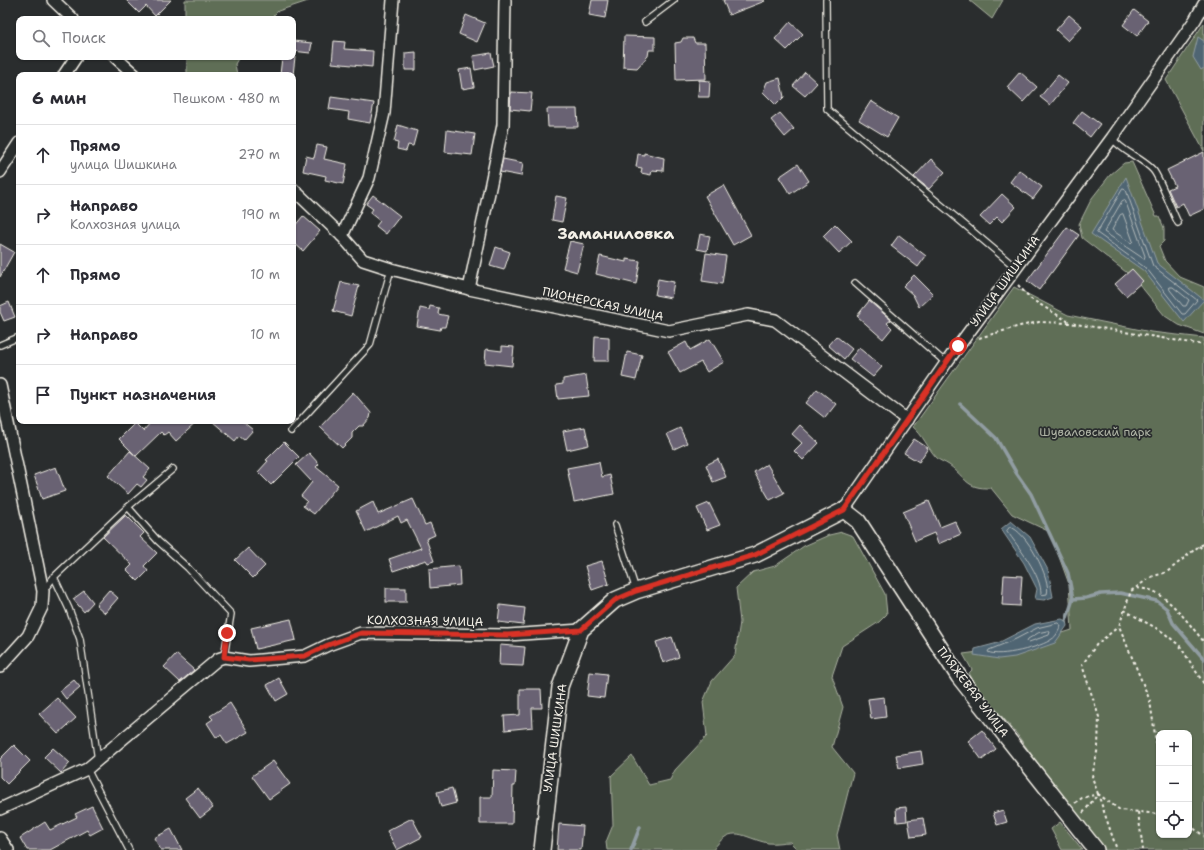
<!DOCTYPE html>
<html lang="ru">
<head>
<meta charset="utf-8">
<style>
  :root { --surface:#fff; --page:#f2f2f3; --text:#2b2b33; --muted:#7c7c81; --line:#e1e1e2 }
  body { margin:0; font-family:"Shantell Sans",sans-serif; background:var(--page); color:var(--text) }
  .controls { position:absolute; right:12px; bottom:12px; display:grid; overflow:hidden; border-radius:8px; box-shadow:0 1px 3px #0004 }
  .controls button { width:36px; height:36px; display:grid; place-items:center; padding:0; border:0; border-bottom:1px solid var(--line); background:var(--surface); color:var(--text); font:20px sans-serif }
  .stop { position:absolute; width:12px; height:12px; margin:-9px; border:3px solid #d93025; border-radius:50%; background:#fff }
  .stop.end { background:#d93025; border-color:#fff; box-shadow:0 1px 4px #0008 }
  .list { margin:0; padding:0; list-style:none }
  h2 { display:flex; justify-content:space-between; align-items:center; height:52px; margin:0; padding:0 16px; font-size:17px }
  h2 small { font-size:13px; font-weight:400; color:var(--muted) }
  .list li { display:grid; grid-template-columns:26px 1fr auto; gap:12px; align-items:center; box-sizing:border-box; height:60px; padding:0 16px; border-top:1px solid var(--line) }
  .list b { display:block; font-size:15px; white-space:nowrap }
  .list p { margin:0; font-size:13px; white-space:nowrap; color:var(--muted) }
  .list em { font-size:13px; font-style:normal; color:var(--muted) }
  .icon { flex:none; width:22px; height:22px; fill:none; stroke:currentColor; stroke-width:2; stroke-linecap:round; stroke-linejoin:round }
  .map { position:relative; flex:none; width:1204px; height:850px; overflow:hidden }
  .search { position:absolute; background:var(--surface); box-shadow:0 1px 3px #0004; left:16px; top:16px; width:280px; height:44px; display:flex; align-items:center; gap:10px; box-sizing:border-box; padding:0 14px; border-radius:8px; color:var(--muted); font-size:15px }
  .panel { position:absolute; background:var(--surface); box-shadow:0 1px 3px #0004; left:16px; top:72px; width:280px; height:352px; border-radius:8px }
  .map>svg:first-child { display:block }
</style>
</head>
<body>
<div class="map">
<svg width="1204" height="850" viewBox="0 0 1204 850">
  <rect width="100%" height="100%" fill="#2a2d2e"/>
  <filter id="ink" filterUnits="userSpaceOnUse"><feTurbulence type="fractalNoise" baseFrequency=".025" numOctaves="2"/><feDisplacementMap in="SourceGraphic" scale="8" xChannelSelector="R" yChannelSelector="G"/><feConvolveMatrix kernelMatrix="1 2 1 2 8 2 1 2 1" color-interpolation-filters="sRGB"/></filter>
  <g filter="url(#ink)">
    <g fill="#5f6e57" stroke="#aab0a0" fill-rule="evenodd">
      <polygon points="185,0 311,0 278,11 270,19 185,19"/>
      <polygon points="969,0 1003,0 992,19"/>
      <polygon points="1204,23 1204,151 1166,80"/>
      <polygon points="187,57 239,57 235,64 237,75 187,75"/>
      <polygon points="1132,162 1156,216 1159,216 1164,228 1164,241 1159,246 1165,261 1180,277 1204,287 1204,334 1179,325 1165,316 1135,279 1082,238 1079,224 1092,198 1110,175 1124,163"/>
      <path d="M1014,287l54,28 83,17 53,6v512h-104l-84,-117 -40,-47 -7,-13 3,-3 -9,-16 55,-7 54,-17 -3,-46 -19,-52 -38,-18 -21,-26c-26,1 -24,-10 -42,-23 -4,-3 -10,-4 -13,-8 -9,-10 -13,-22 -23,-30zM1159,733h30v102h-30z"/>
      <path d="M842,532l11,4 32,58 2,20 -8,8 -37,24 -10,30 11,31 -11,40 21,26 -16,62 3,15h-42l-8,-8c-7,0 -15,2 -22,1 -25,-5 -36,-21 -55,7h-106l-1,-8 7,-17 -2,-49 21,-20 17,29 21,-5 5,-10 32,-34 -4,-34 9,-21 23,-26 5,-33 -4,-34 17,-16 22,-6 29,-20 25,-11z"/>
      <polygon points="1060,822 1082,849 1083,850 1062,850 1051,829"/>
    </g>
    <g fill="#4f6573" stroke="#919da2">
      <polygon points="1198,37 1204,41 1204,68 1201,70 1193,57"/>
      <polygon points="1126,177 1157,263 1204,300 1184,322 1144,271 1091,234"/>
      <polygon points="1011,521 1030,537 1048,570 1053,597 1044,600 1035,599 1037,589 1024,563 1001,529"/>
      <polygon points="1062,619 1066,621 1067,626 1055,643 1015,657 999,659 974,655 975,649 998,643 1035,624"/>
    </g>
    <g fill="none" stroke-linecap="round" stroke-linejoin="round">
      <g stroke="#b2b9b9" stroke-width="1">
        <polygon points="1123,189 1126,190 1153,266 1197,300 1185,314 1182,314 1147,269 1097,233"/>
        <polygon points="1125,200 1145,256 1144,259 1104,232 1122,201"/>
        <polygon points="1123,214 1133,241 1131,243 1112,230 1120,215"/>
        <polygon points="1170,287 1173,287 1189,300 1186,306 1183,306 1170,290"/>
        <path d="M1010,527c16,3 42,53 37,67l-6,1c1,-20 -23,-48 -34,-64z"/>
        <path d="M1059,623l2,3c-2,4 -5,11 -9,13 -10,8 -53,19 -64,13l1,-2 27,-11 21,-11z"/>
        <polygon points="1048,631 1050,632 1049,635 1029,642 1027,641 1028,639 1038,633"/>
      </g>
      <g stroke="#919da2" stroke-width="3.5">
        <polyline points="960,404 996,438 1017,474 1031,494 1068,573 1073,599 1086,598 1101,594 1120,593 1157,601 1167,609 1173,623 1204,659"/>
        <polyline points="1066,621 1073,599"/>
        <polyline points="631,850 640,827"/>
      </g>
    </g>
    <g fill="#696273" stroke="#f4f1e8">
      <polygon points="126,0 171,0 155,16 146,6 139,13"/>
      <polygon points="592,0 608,0 605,18 589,15"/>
      <polygon points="723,0 764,0 765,1 729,15"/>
      <polygon points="1134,10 1148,21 1137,36 1123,25"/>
      <polygon points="466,15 485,23 477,42 459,34"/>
      <polygon points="1069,15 1082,26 1068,41 1056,30"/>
      <polygon points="790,22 803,34 787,50 775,39"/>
      <polygon points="624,36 655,37 655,50 649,50 648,56 637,68 623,67"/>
      <polygon points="683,38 693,38 695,43 705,43 706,79 676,80 675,43 681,42"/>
      <polygon points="293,41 312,43 310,53 293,51"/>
      <polygon points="334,41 345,42 344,49 373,51 372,67 332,63"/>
      <polygon points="416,52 416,70 405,70 405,53"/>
      <polygon points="491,53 494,66 475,70 473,56"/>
      <polygon points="282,57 295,57 293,75 280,75"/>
      <polygon points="471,68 474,87 462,89 459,70"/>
      <polygon points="805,72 817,83 805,96 793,86"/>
      <polygon points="1020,72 1037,87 1023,102 1007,87"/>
      <polygon points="1058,75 1068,83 1050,105 1040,97"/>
      <polygon points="780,78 784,97 776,105 763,92 767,82"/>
      <polygon points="699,80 710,81 709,97 698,97"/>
      <polygon points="511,92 532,93 530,111 510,109"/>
      <polygon points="331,97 374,103 370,123 348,119 349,112 329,109"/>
      <polygon points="871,101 898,118 887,137 859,120"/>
      <polygon points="547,109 577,109 578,127 548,127"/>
      <polygon points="1082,111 1100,124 1090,137 1073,123"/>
      <polygon points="780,113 794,129 785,137 771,120"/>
      <polygon points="398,125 417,131 413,146 408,145 406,151 397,149 398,143 394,142"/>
      <polygon points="447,130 475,134 472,155 445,152"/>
      <polygon points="317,145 327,147 324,159 347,164 343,184 325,180 326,176 303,171 306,156 314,158"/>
      <polygon points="1204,152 1204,209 1189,216 1183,203 1176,207 1168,189 1175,186 1167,170"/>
      <polygon points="644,153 664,158 663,171 652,170 651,175 641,173 642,168 636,167 638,154 644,155"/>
      <polygon points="503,159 523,163 521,176 500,172"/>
      <polygon points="931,159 945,172 929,189 914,177"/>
      <polygon points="798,164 809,181 790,194 779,177"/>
      <polygon points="1019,170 1042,187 1033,199 1010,182"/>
      <polygon points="724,185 751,235 733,245 705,196"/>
      <polygon points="1002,194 1016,207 1002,222 997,217 989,225 980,217"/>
      <polygon points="373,195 400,216 386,234 376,226 380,221 370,213 373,209 366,204"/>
      <polygon points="556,196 567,198 562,222 552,220"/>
      <polygon points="303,216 320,231 303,251 293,242 293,228"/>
      <polygon points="835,224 852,241 839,253 823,236"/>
      <polygon points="1067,227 1079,235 1039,290 1027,281"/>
      <polygon points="700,234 710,236 707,251 697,249"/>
      <polygon points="899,235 926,256 918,267 891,246"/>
      <polygon points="570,241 584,244 577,272 563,268"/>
      <polygon points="0,244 14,252 0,277"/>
      <polygon points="496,247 510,252 504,270 490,266"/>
      <polygon points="706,253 726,256 722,284 702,281"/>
      <polygon points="600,256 626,262 626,259 640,261 636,284 596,274"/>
      <polygon points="1132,269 1143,281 1126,296 1115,284"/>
      <polygon points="914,275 933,294 919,307 913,295 903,286"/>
      <polygon points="658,279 674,282 671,298 655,295"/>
      <polygon points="341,282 359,286 351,316 333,311"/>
      <polygon points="869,301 891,320 887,323 892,328 883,339 857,316"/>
      <polygon points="9,302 15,317 4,321 0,312 0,306"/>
      <polygon points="430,306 439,308 438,314 448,316 445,327 441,327 440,330 417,326 420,308 429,310"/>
      <polygon points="595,336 609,337 609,361 594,361"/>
      <polygon points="836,336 852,349 844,359 828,345"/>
      <polygon points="710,339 724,362 707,372 701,362 680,373 668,352 686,342 690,350"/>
      <polygon points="502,346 514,347 512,366 485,363 486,349 502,351"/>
      <polygon points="859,348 882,367 873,377 850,359"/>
      <polygon points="627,352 642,355 636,380 622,377"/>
      <polygon points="586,375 589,396 558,399 556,385 563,384 563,379"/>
      <polygon points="817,389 836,404 825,418 806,403"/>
      <polygon points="353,392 371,413 370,418 363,426 359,426 352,433 352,438 342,448 320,427"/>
      <polygon points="152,421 198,421 176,441 168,432 164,435 161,432 136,456 119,439 135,423 143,431"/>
      <polygon points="212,421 242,421 253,430 244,440 239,436 235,441"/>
      <polygon points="800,425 819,443 803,460 794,451 802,443 792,434"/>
      <polygon points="585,427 589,445 567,450 563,431"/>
      <polygon points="680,428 687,443 674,449 667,434"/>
      <polygon points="914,439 928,448 919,462 904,453"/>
      <polygon points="284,442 299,457 271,485 258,472 268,461 266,460"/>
      <polygon points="130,451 150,469 143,477 147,480 141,487 137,484 128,494 108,476"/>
      <polygon points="309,453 319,464 316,467 338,485 314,514 303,506 307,501 301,496 312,482 296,465"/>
      <polygon points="718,459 726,477 713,482 706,465"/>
      <polygon points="599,462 602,477 610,475 614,494 574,502 567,468"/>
      <polygon points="767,464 784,493 770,500 754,472"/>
      <polygon points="56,467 65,491 42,499 34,475"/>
      <polygon points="413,499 425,525 430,523 435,535 426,539 434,561 428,563 426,560 393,571 389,559 421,548 407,520 401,523 398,516 366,532 356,511 373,502 378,514"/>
      <polygon points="929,501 940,527 955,521 961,534 938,544 934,533 915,541 903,512"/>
      <polygon points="709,503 720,525 707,530 697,508"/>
      <polygon points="126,515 144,533 140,537 157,553 144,566 148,571 138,581 127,570 132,565 103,537"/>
      <polygon points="248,548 265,566 253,578 235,560"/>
      <polygon points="602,561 609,584 592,590 585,566"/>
      <polygon points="459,566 460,585 430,588 429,569"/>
      <polygon points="1004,575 1022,576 1020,606 1002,605"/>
      <rect x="386" y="588" width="20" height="14"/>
      <polygon points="109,590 118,598 105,613 96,605"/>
      <polygon points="84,591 93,602 84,612 73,599"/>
      <polygon points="500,605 525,608 523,625 498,622"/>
      <polygon points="291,619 296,640 256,649 251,628"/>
      <polygon points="672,637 679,657 663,663 656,642"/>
      <polygon points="500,645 525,647 523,666 499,665"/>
      <polygon points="176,654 194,670 180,682 164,667"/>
      <polygon points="590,672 607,674 604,698 587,696"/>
      <polygon points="279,678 288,694 276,701 267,685"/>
      <polygon points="74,680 80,687 66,699 60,691"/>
      <polygon points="520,689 541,689 542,708 532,708 533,727 505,730 504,716 520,715"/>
      <polygon points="884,697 886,717 871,719 868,699"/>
      <polygon points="57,698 76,718 58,734 39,714"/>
      <polygon points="230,703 248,732 227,744 221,735 216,737 207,723 213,719 210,716"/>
      <polygon points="982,730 996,749 982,760 968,741"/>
      <polygon points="14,745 30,761 7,784 0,777 0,759"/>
      <polygon points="53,748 70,763 61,773 44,757"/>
      <polygon points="921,751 923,764 899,768 896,755"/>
      <polygon points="273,761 290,784 269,799 252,776"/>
      <polygon points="493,770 516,771 515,786 513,786 512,824 480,824 480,797 492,797"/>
      <polygon points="198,788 213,808 200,818 185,798"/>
      <polygon points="452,788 456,803 441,807 437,792"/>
      <polygon points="92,806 103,828 90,835 87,830 50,850 27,850 20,838 45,822 50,830 77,817 75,814"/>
      <polygon points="906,807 907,821 897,822 896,808"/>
      <polygon points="1003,810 1007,822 997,825 993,813"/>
      <polygon points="412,818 422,837 397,850 387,831"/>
      <polygon points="923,818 926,835 911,837 908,820"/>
      <polygon points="559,824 583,826 581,850 557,850"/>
      <polygon points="171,829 182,850 161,850 154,838"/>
    </g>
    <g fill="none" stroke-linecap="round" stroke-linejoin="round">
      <defs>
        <g id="lane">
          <polyline points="826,0 827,109 1015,267"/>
          <polyline points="645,22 674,0"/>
          <path d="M1112,138c10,14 29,19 41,32 7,8 19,41 25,53"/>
          <polyline points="855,283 946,363"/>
          <polyline points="0,345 19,337"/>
          <polyline points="291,431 370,345 391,269"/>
          <polyline points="128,507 158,541 188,568 231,614 224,657"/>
          <polyline points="615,525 636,590"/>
          <polyline points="54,577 69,609 80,639 98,760"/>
          <polyline points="43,591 54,577 128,507 173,469"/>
          <polyline points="87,769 129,850"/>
        </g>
        <g id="street">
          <polyline points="53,0 73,19"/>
          <polyline points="115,57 135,75"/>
          <polyline points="64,75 76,57"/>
          <polyline points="0,172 19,143"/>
          <polyline points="293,189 342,236 363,260 391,269 469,289 669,331 748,315 775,320 907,420"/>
          <polyline points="342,236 369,178 384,113 393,0"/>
          <polyline points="469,289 503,125 505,0"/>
          <polyline points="0,385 43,591 42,607 28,636 0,667"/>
          <polyline points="844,510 946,363 1112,138 1195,20 1204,4"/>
          <polyline points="0,809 87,769 218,659 224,657 249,661 305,656 328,645 361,633 508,635 581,630"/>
          <polyline points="0,838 8,850"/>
        </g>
        <polyline id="secondary" points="542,850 560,687 581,630 615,600 636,591 755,555 844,510 858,521 959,677 1096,850"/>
      </defs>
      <use href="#lane" stroke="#f4f1e8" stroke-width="8"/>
      <use href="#street" stroke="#f4f1e8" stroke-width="14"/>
      <use href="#secondary" stroke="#f4f1e8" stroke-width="18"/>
      <g stroke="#f4f1e8" stroke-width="2" stroke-dasharray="3 3" stroke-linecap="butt">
        <polyline points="1018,285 1031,299 1069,322"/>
        <polyline points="979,338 1020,326 1039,322 1070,323 1204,345"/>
        <polyline points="1199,546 1204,550"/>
        <path d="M1137,588c5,1 11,1 16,3 19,9 38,35 51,51"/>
        <polyline points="1124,610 1163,632 1180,646 1204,684"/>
        <polyline points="1159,762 1150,701 1119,626 1131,591 1151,577 1167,572 1199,546 1204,544"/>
        <polyline points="1098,794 1092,777 1098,747 1099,717 1082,665 1097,644 1118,627"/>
        <polyline points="1075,803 1082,798 1098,794 1117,850"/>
        <polyline points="1138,812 1143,850"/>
        <polyline points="1083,813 1098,794 1120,810 1159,814"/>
        <polyline points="1189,825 1204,836"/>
      </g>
      <use href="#lane" stroke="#2a2d2e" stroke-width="5.5"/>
      <use href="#street" stroke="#2a2d2e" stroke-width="11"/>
      <use href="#secondary" stroke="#2a2d2e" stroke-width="15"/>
    </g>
  </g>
  <g fill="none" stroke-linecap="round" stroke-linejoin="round" filter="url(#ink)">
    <polyline stroke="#d93025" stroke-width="5" points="227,633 224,657 249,660 305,656 328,645 361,633 508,635 581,630 615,600 636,591 755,555 844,510 958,346"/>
  </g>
  <g text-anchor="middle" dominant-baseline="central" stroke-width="3.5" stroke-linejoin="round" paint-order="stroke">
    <g font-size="12" fill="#f4f1e8" stroke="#2a2d2e">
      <text transform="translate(1005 281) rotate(-54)">УЛИЦА ШИШКИНА</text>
      <text transform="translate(603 304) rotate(12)">ПИОНЕРСКАЯ УЛИЦА</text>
      <text transform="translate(425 621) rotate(1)">КОЛХОЗНАЯ УЛИЦА</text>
      <text transform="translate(973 692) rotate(53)">ПЛЯЖЕВАЯ УЛИЦА</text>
      <text transform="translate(555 738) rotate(-82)">УЛИЦА ШИШКИНА</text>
    </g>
    <g font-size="12" fill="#b1b6a7" stroke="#2a2d2e">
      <text x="1095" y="432">Шуваловский парк</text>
    </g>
    <g font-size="16" font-weight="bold" fill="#f4f1e8" stroke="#2a2d2e">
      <text x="616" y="233">Заманиловка</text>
    </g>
  </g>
</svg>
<div class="controls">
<button>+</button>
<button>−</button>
<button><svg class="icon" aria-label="locate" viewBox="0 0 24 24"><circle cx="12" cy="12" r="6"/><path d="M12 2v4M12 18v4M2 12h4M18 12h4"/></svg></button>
</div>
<div class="stop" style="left:958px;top:346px"></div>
<div class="stop end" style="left:227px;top:633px"></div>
<div class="search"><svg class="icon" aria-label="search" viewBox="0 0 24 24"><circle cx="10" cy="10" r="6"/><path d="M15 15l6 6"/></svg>Поиск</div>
<section class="panel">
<h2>6 мин<small>Пешком · 480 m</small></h2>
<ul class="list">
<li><svg class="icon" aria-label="ahead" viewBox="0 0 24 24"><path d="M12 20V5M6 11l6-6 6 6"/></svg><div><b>Прямо</b><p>улица Шишкина</p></div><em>270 m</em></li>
<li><svg class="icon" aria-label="right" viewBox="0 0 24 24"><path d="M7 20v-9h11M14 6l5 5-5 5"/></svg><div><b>Направо</b><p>Колхозная улица</p></div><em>190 m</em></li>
<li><svg class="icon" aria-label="ahead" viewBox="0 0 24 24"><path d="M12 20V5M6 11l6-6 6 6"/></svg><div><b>Прямо</b></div><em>10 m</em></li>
<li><svg class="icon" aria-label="right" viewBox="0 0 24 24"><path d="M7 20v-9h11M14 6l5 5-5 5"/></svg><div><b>Направо</b></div><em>10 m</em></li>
<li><svg class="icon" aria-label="arrive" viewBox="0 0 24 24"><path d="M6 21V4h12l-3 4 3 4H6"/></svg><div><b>Пункт назначения</b></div></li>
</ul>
</section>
</div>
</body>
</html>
